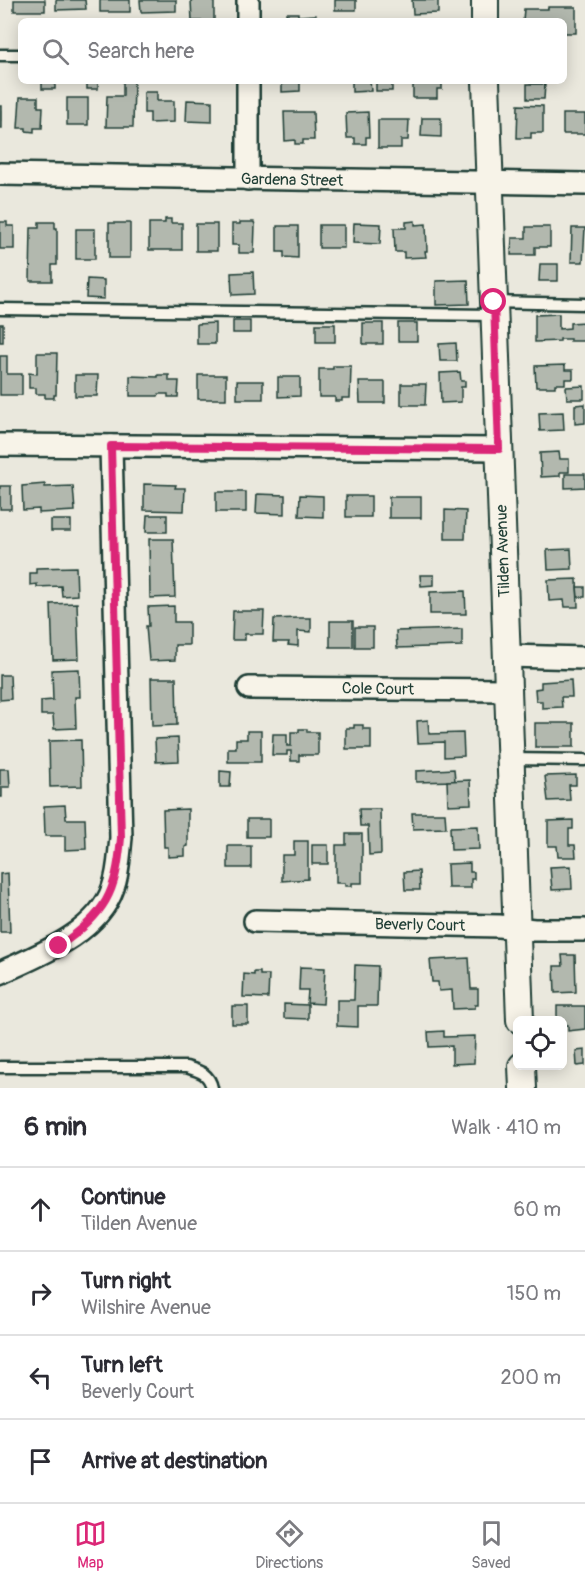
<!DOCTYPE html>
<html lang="en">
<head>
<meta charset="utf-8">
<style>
  :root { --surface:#fff; --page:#f7f7f7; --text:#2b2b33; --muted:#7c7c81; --line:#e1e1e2; --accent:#db2777 }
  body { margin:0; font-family:Pangolin,sans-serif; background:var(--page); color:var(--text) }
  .controls { position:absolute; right:18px; bottom:18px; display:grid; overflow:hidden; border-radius:9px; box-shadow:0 3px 15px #0003 }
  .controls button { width:54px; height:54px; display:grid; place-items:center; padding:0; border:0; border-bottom:2px solid var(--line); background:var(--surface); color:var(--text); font:30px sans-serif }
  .stop { position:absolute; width:18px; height:18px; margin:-14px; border:4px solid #db2777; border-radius:50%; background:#fff }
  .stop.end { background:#db2777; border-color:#fff; box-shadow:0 2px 6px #0008 }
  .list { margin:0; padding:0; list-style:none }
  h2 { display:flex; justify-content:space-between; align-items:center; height:78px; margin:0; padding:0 24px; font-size:26px }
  h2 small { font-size:20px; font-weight:400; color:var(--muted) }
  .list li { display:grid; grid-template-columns:39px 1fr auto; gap:18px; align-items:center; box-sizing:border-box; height:84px; padding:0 24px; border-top:2px solid var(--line) }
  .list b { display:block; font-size:22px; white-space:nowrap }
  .list p { margin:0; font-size:20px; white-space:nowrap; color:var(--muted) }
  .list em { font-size:20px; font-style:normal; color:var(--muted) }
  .icon { flex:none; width:33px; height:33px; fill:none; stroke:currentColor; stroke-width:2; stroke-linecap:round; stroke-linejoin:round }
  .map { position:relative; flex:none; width:585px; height:1088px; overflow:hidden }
  .search { position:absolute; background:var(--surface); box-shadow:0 3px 15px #0003; left:18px; right:18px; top:18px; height:66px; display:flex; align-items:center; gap:15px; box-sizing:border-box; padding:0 21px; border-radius:9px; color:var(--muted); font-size:22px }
  .sheet { height:414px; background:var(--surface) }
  nav { display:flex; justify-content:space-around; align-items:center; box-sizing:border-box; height:84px; border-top:2px solid var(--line); background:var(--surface); font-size:16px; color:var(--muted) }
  nav a { display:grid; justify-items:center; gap:3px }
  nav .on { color:var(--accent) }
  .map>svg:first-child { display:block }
</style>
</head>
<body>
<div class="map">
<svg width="585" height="1088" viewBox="0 0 585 1088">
  <rect width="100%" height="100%" fill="#eae8dd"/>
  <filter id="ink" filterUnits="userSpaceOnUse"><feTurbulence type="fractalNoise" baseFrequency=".0167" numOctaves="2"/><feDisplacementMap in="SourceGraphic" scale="12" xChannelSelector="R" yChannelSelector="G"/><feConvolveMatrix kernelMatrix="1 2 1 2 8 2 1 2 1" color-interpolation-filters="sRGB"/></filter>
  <g filter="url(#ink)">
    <g fill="#b2b8ae" stroke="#1f3d34" stroke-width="1.5">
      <rect x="14" y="0" width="31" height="11"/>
      <polygon points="56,0 85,0 86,9 56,10"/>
      <rect x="100" y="0" width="30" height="12"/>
      <polygon points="140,0 176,0 176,11 141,12"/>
      <polygon points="191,0 214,0 214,21 192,21"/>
      <rect x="335" y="0" width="21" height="10"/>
      <polygon points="412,0 438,0 438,13 413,14"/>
      <polygon points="548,7 576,7 576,33 564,33 564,21 523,21 524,9 548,9"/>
      <polygon points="286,13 298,13 298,16 316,15 316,21 287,21"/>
      <rect x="42" y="81" width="13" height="8"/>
      <rect x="87" y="81" width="11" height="8"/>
      <polygon points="123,81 134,81 133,127 106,127 107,96 123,96"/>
      <polygon points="282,81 300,81 300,91 282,92"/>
      <polygon points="352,81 370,81 371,91 352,92"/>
      <rect x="376" y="81" width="16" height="10"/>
      <polygon points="413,81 442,81 442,89 437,89 437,98 413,98"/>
      <polygon points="527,84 545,84 544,99 527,99"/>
      <polygon points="144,92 157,92 157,101 174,101 174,122 150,123 150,113 144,113"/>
      <polygon points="20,97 38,97 38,107 43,107 42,128 34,128 34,132 26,131 26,128 18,128"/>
      <rect x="67" y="98" width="21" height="27"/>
      <polygon points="187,100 212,101 212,122 186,121"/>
      <polygon points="518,105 543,106 543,133 531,133 531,138 517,138"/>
      <rect x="0" y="106" width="2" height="22"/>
      <polygon points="284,112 313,112 314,140 303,140 303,144 295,144 295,140 285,141"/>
      <polygon points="368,112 369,137 366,137 366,144 355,144 355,138 347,138 346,113"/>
      <rect x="563" y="114" width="22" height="20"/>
      <polygon points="422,118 441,118 441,137 421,136"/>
      <polygon points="378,120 409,120 408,140 401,140 401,148 378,148"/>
      <polygon points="165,219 171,219 171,223 182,223 182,250 149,250 149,223 165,223"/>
      <polygon points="415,221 415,225 426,224 427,251 425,251 426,257 404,258 404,252 395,252 394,228 406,228 406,222"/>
      <polygon points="0,222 7,222 7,226 14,226 14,249 0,249"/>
      <polygon points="39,222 55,222 55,228 57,228 57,265 52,265 52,281 30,281 31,228 39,228"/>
      <polygon points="240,222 254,222 255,225 254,253 239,253 239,245 232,245 232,224 240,224"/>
      <rect x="109" y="223" width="21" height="35"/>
      <polygon points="354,223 381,224 380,244 353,243"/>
      <rect x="196" y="224" width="21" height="27"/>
      <rect x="319" y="225" width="25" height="23"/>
      <polygon points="277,226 298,226 298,258 284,257 284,252 277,252"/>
      <polygon points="526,227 550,227 550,247 535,247 535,255 511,255 512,238 526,238"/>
      <polygon points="572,228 585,228 583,262 571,262"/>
      <rect x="76" y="229" width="19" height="30"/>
      <polygon points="540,264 558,264 558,281 539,281"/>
      <polygon points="253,272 254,294 232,295 231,273"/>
      <polygon points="87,279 104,280 104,299 86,298"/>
      <polygon points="468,280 469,304 436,305 436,281"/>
      <polygon points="559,314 559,329 570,328 570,323 585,322 585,341 570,341 570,339 560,339 560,341 535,342 535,315"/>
      <rect x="233" y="321" width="17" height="12"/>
      <polygon points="215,323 215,344 197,344 197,324"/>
      <rect x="363" y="323" width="20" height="21"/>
      <rect x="398" y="323" width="19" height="18"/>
      <rect x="0" y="324" width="3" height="18"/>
      <rect x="316" y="324" width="19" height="18"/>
      <polygon points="456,343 457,361 440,361 439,344"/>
      <polygon points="37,353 57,353 56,395 54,395 54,398 45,398 45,394 36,394 36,388 29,388 29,373 37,374"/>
      <polygon points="0,356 7,356 7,374 22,374 22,395 0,395"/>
      <polygon points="565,365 565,370 573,370 573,379 565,379 565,384 555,384 555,387 536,387 535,366"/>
      <polygon points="333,366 351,366 350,398 342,398 342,401 335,401 335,397 319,397 319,369 333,369"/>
      <polygon points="460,372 461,381 465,381 465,387 461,387 461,402 441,403 440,373"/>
      <polygon points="75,375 98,375 97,396 75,396"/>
      <polygon points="158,375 169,375 169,381 179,381 178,397 168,397 168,394 159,394 158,396 130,396 130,376 158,377"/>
      <rect x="198" y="375" width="28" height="24"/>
      <polygon points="278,377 300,377 300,396 278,397"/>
      <rect x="237" y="381" width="26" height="18"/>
      <polygon points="359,382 385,382 385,403 360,403"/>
      <polygon points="401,384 426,384 425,405 401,405"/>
      <polygon points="584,386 584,399 567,399 566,387"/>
      <polygon points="585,404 585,423 575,424 575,405"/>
      <polygon points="563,412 564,430 540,431 539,413"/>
      <polygon points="559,452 560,459 569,459 569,472 560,472 560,476 541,477 540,453"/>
      <polygon points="565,474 585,474 585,487 565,488"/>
      <polygon points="45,484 45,487 73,486 75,511 39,513 39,509 23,510 22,486"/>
      <polygon points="144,484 176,485 175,488 185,488 184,511 144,510"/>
      <rect x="0" y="486" width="11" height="23"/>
      <rect x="216" y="492" width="30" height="20"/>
      <polygon points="257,494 285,495 285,514 256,513"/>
      <polygon points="300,495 323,496 323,517 299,516"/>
      <rect x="346" y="496" width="25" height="21"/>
      <rect x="389" y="497" width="32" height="21"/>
      <polygon points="445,510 466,511 465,539 445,539"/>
      <polygon points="147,515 167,515 167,532 146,532"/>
      <rect x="51" y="520" width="20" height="11"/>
      <polygon points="149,539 173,539 175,597 150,598"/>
      <polygon points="571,549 572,569 548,570 547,550"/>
      <polygon points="76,567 77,595 62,596 61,586 37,587 37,584 30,585 30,573 36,573 36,568"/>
      <polygon points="420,575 434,575 434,585 421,586"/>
      <polygon points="577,579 578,607 565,607 564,600 549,601 548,580"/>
      <polygon points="577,587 585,587 585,597 578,597"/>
      <polygon points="465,591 466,614 430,614 430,592"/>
      <polygon points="77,603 79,659 53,660 51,604"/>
      <polygon points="174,606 174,622 189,622 189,645 175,645 175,660 149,661 146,626 149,626 148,607"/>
      <polygon points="233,611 264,611 263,634 245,634 245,640 232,640"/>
      <polygon points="298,618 311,618 311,632 298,631 298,646 288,645 289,642 273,642 274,619"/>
      <rect x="330" y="621" width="23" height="26"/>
      <rect x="355" y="627" width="18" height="20"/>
      <polygon points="462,629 462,646 397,648 396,631"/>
      <polygon points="79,669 80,697 75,697 76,728 54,729 53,715 41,715 41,701 53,700 52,670"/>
      <polygon points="0,675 10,675 11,699 0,700"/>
      <polygon points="151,678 176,678 177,725 152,726"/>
      <polygon points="571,680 572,697 561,697 562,707 542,708 542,701 536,701 535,689 541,688 541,682"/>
      <polygon points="428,720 429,734 463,733 464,756 444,757 444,742 418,743 417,721"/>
      <rect x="535" y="723" width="39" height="24"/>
      <polygon points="354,725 363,725 363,729 371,729 371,749 346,749 346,728 354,728"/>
      <polygon points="299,729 307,729 307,732 318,732 318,755 299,755 299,761 291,761 291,751 287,751 287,755 272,755 273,734 287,734 287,746 291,746 291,732 299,732"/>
      <polygon points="247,731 261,731 261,762 228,762 228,748 236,748 236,739 247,739"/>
      <polygon points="178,738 179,761 156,762 155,739"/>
      <polygon points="81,740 82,786 50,787 49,741"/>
      <polygon points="0,769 9,769 10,787 2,787 2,797 0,797"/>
      <polygon points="454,769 455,781 416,782 416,771"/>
      <polygon points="220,771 231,772 230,787 220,787"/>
      <polygon points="576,775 576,785 569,785 570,800 548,801 545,776"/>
      <polygon points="470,780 471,804 448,805 447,781"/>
      <polygon points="65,805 66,819 85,819 86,849 65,850 65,836 45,836 44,806"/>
      <polygon points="188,809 188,846 185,847 185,856 168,857 168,847 164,847 163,810"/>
      <polygon points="359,809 380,809 381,854 369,855 368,826 360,826"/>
      <polygon points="412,813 445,813 446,828 413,829"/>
      <rect x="247" y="819" width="22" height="18"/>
      <polygon points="573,820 573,829 569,829 569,845 575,845 576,857 558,857 557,846 548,846 548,821"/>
      <polygon points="478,826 479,849 451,850 450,827"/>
      <polygon points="346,834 362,834 362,883 352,883 352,886 345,886 345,883 336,883 336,845 346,845"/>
      <polygon points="294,841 308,841 308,879 282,881 282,855 294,855"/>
      <rect x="312" y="845" width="16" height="19"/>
      <rect x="228" y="846" width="23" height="22"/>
      <polygon points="470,863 470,872 474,872 474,879 471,879 471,888 448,888 447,864"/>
      <polygon points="571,866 572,889 552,890 550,867"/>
      <polygon points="419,871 420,890 405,890 404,872"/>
      <polygon points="8,873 10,932 0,932 0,874"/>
      <polygon points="562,955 575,955 576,992 555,993 554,966 563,966"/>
      <polygon points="469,958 471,989 478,989 478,1005 475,1005 475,1008 453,1009 452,990 439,991 438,982 432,982 430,960"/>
      <polygon points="355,965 378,966 377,1006 358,1006 358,1027 337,1026 337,1000 354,1000"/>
      <polygon points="300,967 325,968 323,1004 307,1003 308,990 299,990"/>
      <polygon points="254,972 260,972 260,975 269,975 268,998 243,997 244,974 254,975"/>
      <polygon points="284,1004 308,1005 308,1019 284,1018"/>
      <rect x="232" y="1006" width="16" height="18"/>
      <polygon points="557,1006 585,1006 585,1029 568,1031 568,1025 562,1025 562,1020 557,1020"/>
      <polygon points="444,1031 444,1037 475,1036 474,1063 452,1064 452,1046 429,1047 428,1032"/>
      <polygon points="585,1050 585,1065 577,1066 576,1051"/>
    </g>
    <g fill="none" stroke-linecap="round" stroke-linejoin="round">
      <defs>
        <g id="service">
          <polyline points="0,55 21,55"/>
          <polyline points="495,302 585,304"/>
          <polyline points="0,309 494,315"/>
          <polyline points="510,759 585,760"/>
          <path d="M0,1067h186c13,4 23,6 26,21"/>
        </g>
        <g id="minor">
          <polyline points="248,0 248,21"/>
          <polyline points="0,174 585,184"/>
          <polyline points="248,179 248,81"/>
          <polyline points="0,445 499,449"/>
          <polyline points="507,656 585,658"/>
          <polyline points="249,688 508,690"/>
          <polyline points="255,921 499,926 534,930 585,930"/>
          <path d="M0,973c39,-18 98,-40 113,-85 6,-16 6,-33 8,-50l-10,-392"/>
        </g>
        <g id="tertiary">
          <polyline points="485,0 485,21"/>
          <polyline points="486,81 520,1020"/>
          <polyline points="522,1066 523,1088"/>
        </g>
      </defs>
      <use href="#service" stroke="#1f3d34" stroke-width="15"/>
      <use href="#minor" stroke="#1f3d34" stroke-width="26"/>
      <use href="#tertiary" stroke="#1f3d34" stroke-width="30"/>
      <use href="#service" stroke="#f7f3e8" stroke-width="10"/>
      <use href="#minor" stroke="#f7f3e8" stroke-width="21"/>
      <use href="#tertiary" stroke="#f7f3e8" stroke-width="26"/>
    </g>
  </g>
  <g fill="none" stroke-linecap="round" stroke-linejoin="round" filter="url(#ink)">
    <path stroke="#db2777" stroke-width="8" d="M59,946c47,-33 57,-52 62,-108l-10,-392 388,3 -5,-147"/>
  </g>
  <g text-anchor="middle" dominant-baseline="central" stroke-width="4.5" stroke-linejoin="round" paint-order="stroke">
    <g font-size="16" fill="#1f3d34" stroke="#f7f3e8">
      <text transform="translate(292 180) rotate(1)">Gardena Street</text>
      <text transform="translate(503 551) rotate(-92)">Tilden Avenue</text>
      <text transform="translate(378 689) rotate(1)">Cole Court</text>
      <text transform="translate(420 925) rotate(1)">Beverly Court</text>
    </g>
  </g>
</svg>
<div class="controls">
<button><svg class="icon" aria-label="locate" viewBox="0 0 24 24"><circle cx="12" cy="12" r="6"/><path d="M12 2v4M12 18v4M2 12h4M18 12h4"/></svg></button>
</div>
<div class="stop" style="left:494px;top:302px"></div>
<div class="stop end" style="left:59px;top:946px"></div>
<div class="search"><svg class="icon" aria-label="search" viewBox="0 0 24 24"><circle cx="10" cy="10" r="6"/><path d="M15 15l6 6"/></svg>Search here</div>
</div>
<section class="sheet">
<h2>6 min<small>Walk · 410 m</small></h2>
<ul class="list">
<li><svg class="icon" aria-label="ahead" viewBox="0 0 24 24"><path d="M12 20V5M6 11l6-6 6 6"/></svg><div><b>Continue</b><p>Tilden Avenue</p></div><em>60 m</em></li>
<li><svg class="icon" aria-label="right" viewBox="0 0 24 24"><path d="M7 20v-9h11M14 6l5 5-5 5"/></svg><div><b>Turn right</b><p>Wilshire Avenue</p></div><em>150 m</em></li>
<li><svg class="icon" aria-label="left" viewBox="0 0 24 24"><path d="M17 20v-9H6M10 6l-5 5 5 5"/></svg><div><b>Turn left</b><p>Beverly Court</p></div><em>200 m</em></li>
<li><svg class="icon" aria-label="arrive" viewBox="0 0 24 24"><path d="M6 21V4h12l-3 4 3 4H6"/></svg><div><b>Arrive at destination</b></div></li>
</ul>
</section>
<nav>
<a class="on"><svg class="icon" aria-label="map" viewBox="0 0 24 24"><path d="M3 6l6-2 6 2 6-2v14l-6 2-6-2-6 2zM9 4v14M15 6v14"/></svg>Map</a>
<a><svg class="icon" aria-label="directions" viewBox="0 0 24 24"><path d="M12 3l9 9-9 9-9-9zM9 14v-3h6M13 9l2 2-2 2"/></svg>Directions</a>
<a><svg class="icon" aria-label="saved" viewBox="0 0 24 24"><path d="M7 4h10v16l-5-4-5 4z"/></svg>Saved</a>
</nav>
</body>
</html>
